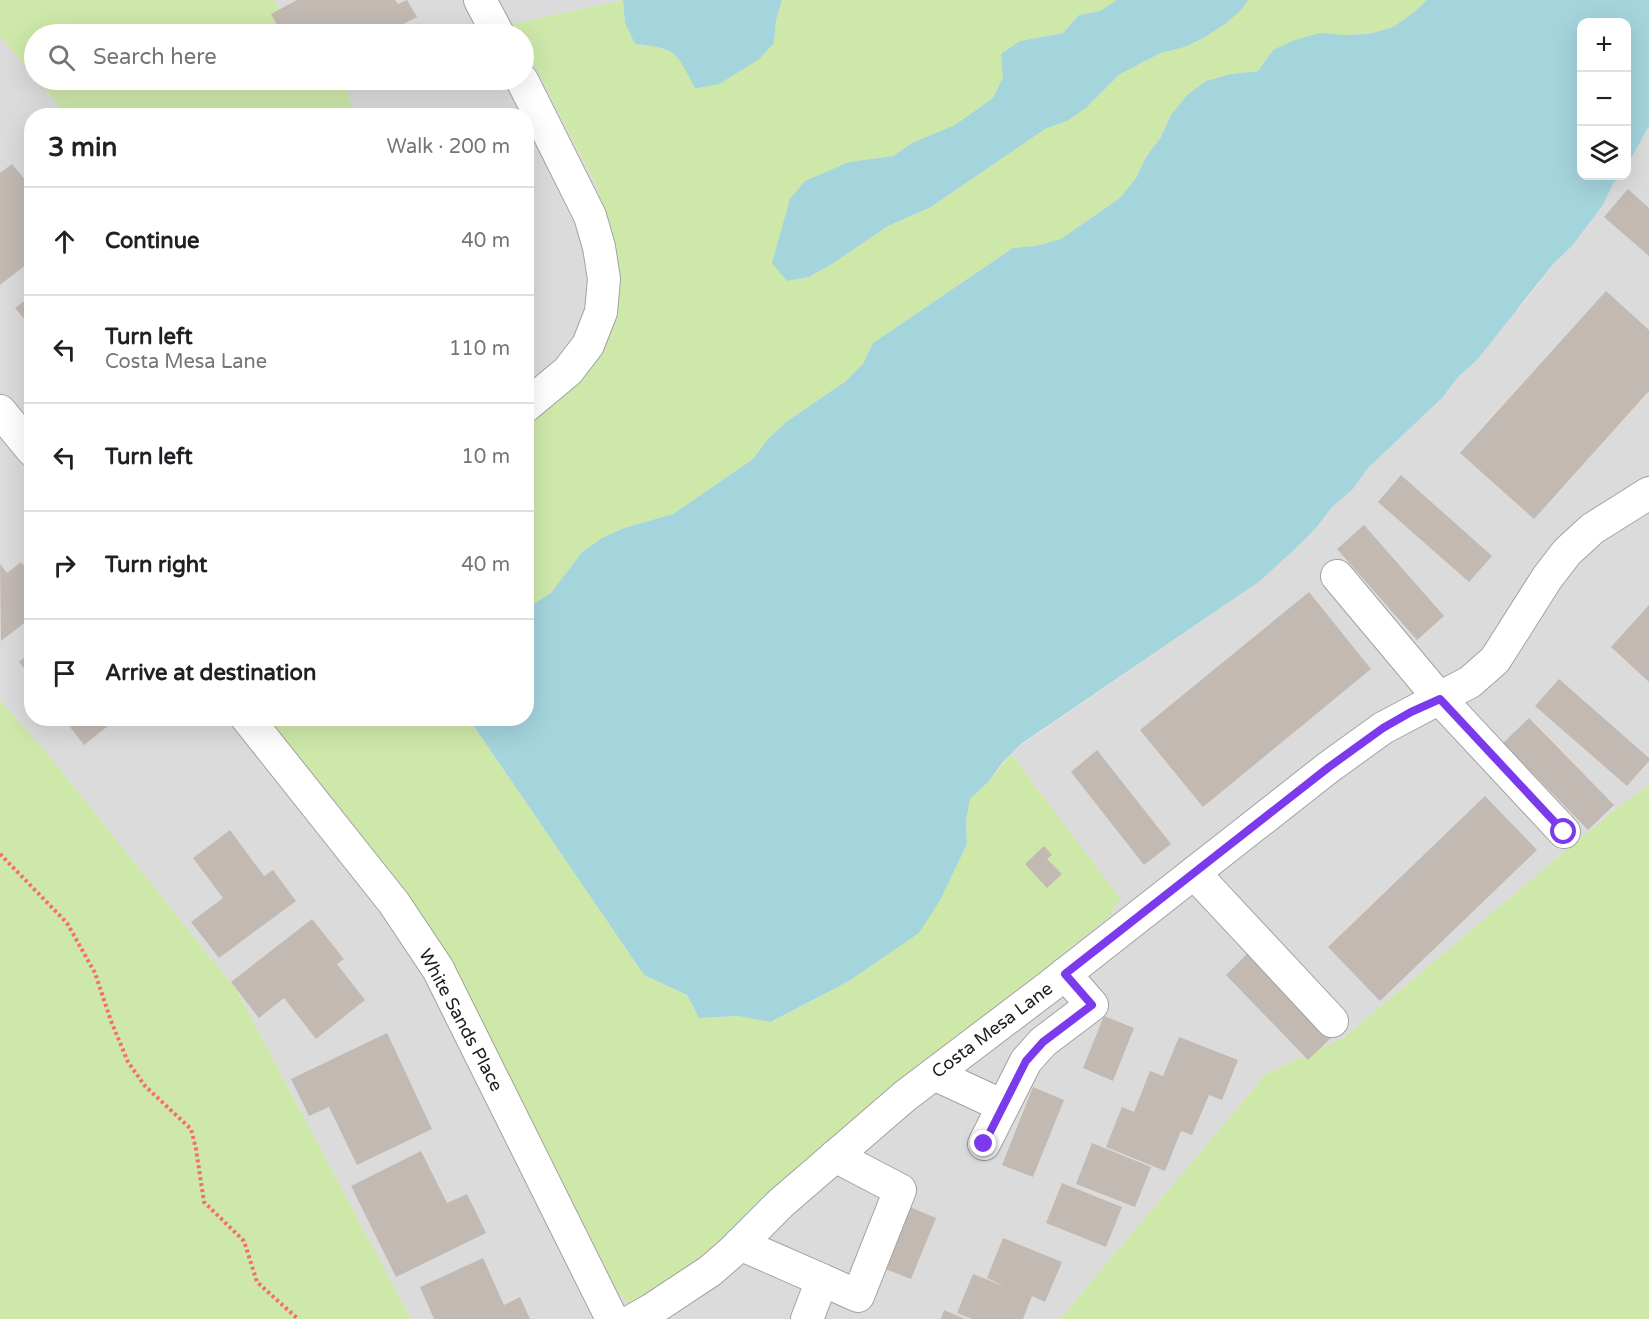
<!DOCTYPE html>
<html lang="en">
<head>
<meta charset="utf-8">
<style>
  :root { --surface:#fff; --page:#f6f6f6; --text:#202124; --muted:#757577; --line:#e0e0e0 }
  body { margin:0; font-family:"Varela Round",sans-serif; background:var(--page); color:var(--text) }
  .controls { position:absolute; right:18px; top:18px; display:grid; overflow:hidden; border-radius:12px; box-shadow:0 6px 24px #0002 }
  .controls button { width:54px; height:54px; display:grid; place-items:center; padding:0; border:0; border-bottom:2px solid var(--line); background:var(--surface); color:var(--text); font:30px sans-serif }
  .stop { position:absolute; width:18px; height:18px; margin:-14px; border:4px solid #7c3aed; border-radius:50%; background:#fff }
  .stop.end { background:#7c3aed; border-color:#fff; box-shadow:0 2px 6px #0008 }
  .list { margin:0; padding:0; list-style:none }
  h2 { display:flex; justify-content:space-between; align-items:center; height:78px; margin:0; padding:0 24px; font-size:26px }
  h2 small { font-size:20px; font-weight:400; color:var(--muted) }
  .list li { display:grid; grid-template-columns:39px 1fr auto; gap:18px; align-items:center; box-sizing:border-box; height:108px; padding:0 24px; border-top:2px solid var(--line) }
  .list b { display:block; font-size:22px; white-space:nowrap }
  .list p { margin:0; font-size:20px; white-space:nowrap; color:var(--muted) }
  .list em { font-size:20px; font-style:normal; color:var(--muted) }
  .icon { flex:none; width:33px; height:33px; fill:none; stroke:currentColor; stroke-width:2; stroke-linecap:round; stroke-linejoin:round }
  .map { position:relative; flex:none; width:1649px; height:1319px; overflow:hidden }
  .search { position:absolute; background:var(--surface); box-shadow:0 6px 24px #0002; left:24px; top:24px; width:510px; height:66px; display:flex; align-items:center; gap:15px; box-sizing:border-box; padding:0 21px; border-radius:33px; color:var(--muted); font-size:22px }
  .panel { position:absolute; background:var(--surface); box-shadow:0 6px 24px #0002; left:24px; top:108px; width:510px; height:618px; border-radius:24px }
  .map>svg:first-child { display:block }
</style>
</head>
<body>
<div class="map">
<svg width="1649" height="1319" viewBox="0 0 1649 1319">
  <rect width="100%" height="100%" fill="#efeae4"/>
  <g fill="#dcdbdb">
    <polygon points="273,0 623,0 513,24 518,34 300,34"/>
    <polygon points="0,36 34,77 34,80 37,80 67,115 32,116 32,718 253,719 486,1060 603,1278 637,1313 846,1128 1119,898 1011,754 1021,745 1260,581 1316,528 1332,507 1353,489 1368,468 1442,398 1458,377 1476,361 1506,320 1524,303 1554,263 1572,246 1603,205 1613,184 1619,176 1626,176 1627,166 1649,126 1649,785 1613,811 1343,1038 1266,1074 1060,1319 411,1319 237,991 50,757 0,700"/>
    <polygon points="524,46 597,187 615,292 593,338 527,385 526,116 354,115 349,95 337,80 524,80"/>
  </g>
  <g fill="#cee8aa">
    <polygon points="0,0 273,0 300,34 34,34 34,77 0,36"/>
    <polygon points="623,0 625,23 635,44 657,46 679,56 774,43 776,20 782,0 1117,0 1100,11 1079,15 1063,33 1020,41 993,98 955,125 912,143 893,156 849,162 806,181 787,281 809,277 832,264 888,226 931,207 1045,129 1067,121 1086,108 1120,74 1161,53 1185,47 1242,9 1248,0 1427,0 1413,13 1393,27 1369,34 1345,35 1273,50 1258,71 1231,74 1206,81 1187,95 1171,115 1161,137 1146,157 1136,178 1120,198 1061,240 1036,246 1013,248 873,343 864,364 846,381 786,422 768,439 753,459 673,514 624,528 602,538 582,552 551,593 527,608 527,385 593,338 615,292 597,187 524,46 524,34 518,34 512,24"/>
    <polygon points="37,80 337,80 349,95 354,115 67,115"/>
    <polygon points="0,700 50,757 237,991 411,1319 0,1319"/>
    <polygon points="253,719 469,719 644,975 687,995 699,1018 738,1016 772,1022 849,981 919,933 967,844 966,821 970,799 988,782 1011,754 1120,898 1110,916 846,1128 637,1313 603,1278 486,1060"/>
    <polygon points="1649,785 1649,1319 1060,1319 1266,1074 1343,1038 1613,811"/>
  </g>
  <g fill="#a4d4dc">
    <path d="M623,0h159l-6,20 -2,23 -16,17 -39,24 -22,4h-2c-18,-35 -18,-40 -60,-44l-10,-21z"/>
    <polygon points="1117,0 1248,0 1242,9 1225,24 1205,37 1185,47 1161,53 1120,74 1086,108 1067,121 1045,129 931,207 888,226 832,264 809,277 787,281 772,263 790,199 805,181 849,162 893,156 912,143 955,125 993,98 1003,77 1001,54 1020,41 1063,33 1079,15 1100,11"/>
    <polygon points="1427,0 1649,0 1649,126 1627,166 1626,22 1582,22 1582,176 1619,176 1613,184 1603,205 1572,246 1554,263 1476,361 1458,377 1442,398 1368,468 1353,489 1332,507 1316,528 1299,545 1260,581 1021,744 1003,762 988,782 970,799 966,821 967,844 940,900 919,933 849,981 771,1022 738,1016 699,1018 687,995 644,975 469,719 526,718 527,608 551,593 582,552 602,538 624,528 673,514 753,459 768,439 786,422 846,381 863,364 873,343 1013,248 1036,246 1061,239 1120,198 1136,178 1146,157 1161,137 1171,115 1187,95 1206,81 1231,74 1258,71 1273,50 1295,40 1320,33 1345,35 1369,34 1393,27 1413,13"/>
  </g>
  <g fill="#c3b9b3">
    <polygon points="297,0 395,0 398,4 407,0 417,17 384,34 282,34 271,14"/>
    <polygon points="12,164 32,188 32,260 0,285 0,173"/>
    <polygon points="1628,189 1649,208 1649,256 1604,217"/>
    <polygon points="1606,291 1649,330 1649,391 1534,519 1460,453"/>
    <polygon points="32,295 32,328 15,308"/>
    <polygon points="1401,475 1492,556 1469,582 1378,502"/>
    <polygon points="1364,525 1444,616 1417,640 1337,549"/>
    <polygon points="21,562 32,575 32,617 1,641 0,564 7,573"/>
    <polygon points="1309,592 1371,669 1203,807 1140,730"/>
    <polygon points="1649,605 1649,682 1611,647"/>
    <polygon points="32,651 32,678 19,662"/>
    <polygon points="1559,679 1649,758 1649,761 1627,786 1535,706"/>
    <polygon points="63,718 118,718 84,745"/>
    <polygon points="1529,718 1614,805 1588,830 1503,743"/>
    <polygon points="1097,750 1171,844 1144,865 1071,772"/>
    <polygon points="1485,796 1537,850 1380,1001 1328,947"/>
    <polygon points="230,830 264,876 273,870 296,901 219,958 191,922 223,898 193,858"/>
    <polygon points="1044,846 1052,855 1047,859 1062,874 1047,888 1025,864"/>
    <polygon points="312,919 344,959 337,964 365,1000 316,1039 284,998 259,1018 231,982"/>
    <polygon points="1250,951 1333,1036 1308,1060 1226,975"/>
    <polygon points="1104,1016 1134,1028 1113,1081 1083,1068"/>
    <polygon points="387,1033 432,1129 357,1165 329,1107 309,1116 291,1079"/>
    <polygon points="1179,1037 1238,1060 1222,1100 1209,1095 1192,1135 1181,1131 1165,1171 1106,1147 1122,1107 1134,1112 1150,1071 1163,1076"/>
    <polygon points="1033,1087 1064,1100 1033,1177 1002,1165"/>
    <polygon points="1092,1143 1151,1167 1135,1207 1076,1184"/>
    <polygon points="421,1151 447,1203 467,1194 486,1233 396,1277 351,1186"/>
    <polygon points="1062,1183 1122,1207 1106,1247 1046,1223"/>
    <polygon points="905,1205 936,1218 911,1279 880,1267"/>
    <polygon points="1003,1238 1062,1262 1045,1302 1032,1296 1023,1319 972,1319 957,1313 973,1274 1006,1287 987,1278"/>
    <polygon points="483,1258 504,1305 520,1297 530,1319 434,1319 420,1287"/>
    <polygon points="944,1310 965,1319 941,1319"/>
  </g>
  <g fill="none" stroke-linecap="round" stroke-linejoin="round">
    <defs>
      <g id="minor">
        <polyline points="480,0 498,34"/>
        <polyline points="522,80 590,216 599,247 604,279 601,312 588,345 568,371 526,406"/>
        <polyline points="0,411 32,450"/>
        <polyline points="1337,576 1440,699 1564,832"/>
        <polyline points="247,718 394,903 438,969 612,1319"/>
        <polyline points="1194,873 1332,1021"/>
        <polyline points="934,1074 1003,1106"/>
        <polyline points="984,1144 1026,1061 1043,1042 1092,1005 1065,974"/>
        <polyline points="740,1244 822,1280"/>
        <polyline points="635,1319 651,1310 710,1271 733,1251 781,1203 905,1096 1050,986 1329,767 1383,728 1470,682 1495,660 1547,578 1567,552 1592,529 1649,493"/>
        <polyline points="807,1319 822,1280 858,1296 900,1190 835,1156"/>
      </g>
    </defs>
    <use href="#minor" stroke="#a2a2a2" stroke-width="34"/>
    <polyline stroke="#f76d6c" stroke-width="4" stroke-dasharray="3 3" stroke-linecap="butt" points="0,854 67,923 95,973 111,1021 128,1062 145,1086 191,1129 196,1149 204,1202 244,1241 257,1282 298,1319"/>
    <use href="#minor" stroke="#fff" stroke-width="32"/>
  </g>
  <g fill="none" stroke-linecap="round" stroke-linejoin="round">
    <polyline stroke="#7c3aed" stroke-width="8" points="984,1144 1026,1061 1043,1042 1092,1005 1065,974 1329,767 1383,728 1411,712 1440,699 1564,832"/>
  </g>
  <g text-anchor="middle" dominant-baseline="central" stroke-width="4.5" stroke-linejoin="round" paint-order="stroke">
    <g font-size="18" fill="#1e1e1e" stroke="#fff">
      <text transform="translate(461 1020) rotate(62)">White Sands Place</text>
      <text transform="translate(992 1030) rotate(-37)">Costa Mesa Lane</text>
    </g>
  </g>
</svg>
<div class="controls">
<button>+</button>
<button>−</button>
<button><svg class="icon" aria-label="layers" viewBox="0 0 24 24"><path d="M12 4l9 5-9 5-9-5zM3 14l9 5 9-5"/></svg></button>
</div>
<div class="stop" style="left:1564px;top:832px"></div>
<div class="stop end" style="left:984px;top:1144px"></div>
<div class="search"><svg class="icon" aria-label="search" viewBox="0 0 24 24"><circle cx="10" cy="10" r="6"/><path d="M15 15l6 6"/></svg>Search here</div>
<section class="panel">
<h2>3 min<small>Walk · 200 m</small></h2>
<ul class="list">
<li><svg class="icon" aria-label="ahead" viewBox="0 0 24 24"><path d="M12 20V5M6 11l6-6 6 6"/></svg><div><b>Continue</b></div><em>40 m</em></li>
<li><svg class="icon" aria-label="left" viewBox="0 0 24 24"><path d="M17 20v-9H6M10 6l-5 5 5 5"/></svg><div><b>Turn left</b><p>Costa Mesa Lane</p></div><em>110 m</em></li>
<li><svg class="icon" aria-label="left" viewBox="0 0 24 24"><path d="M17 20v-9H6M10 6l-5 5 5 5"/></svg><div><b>Turn left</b></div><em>10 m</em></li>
<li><svg class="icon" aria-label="right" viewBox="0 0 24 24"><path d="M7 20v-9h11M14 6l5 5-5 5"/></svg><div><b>Turn right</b></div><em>40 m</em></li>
<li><svg class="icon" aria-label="arrive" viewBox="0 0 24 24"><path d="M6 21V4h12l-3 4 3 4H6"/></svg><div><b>Arrive at destination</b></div></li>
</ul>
</section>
</div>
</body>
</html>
